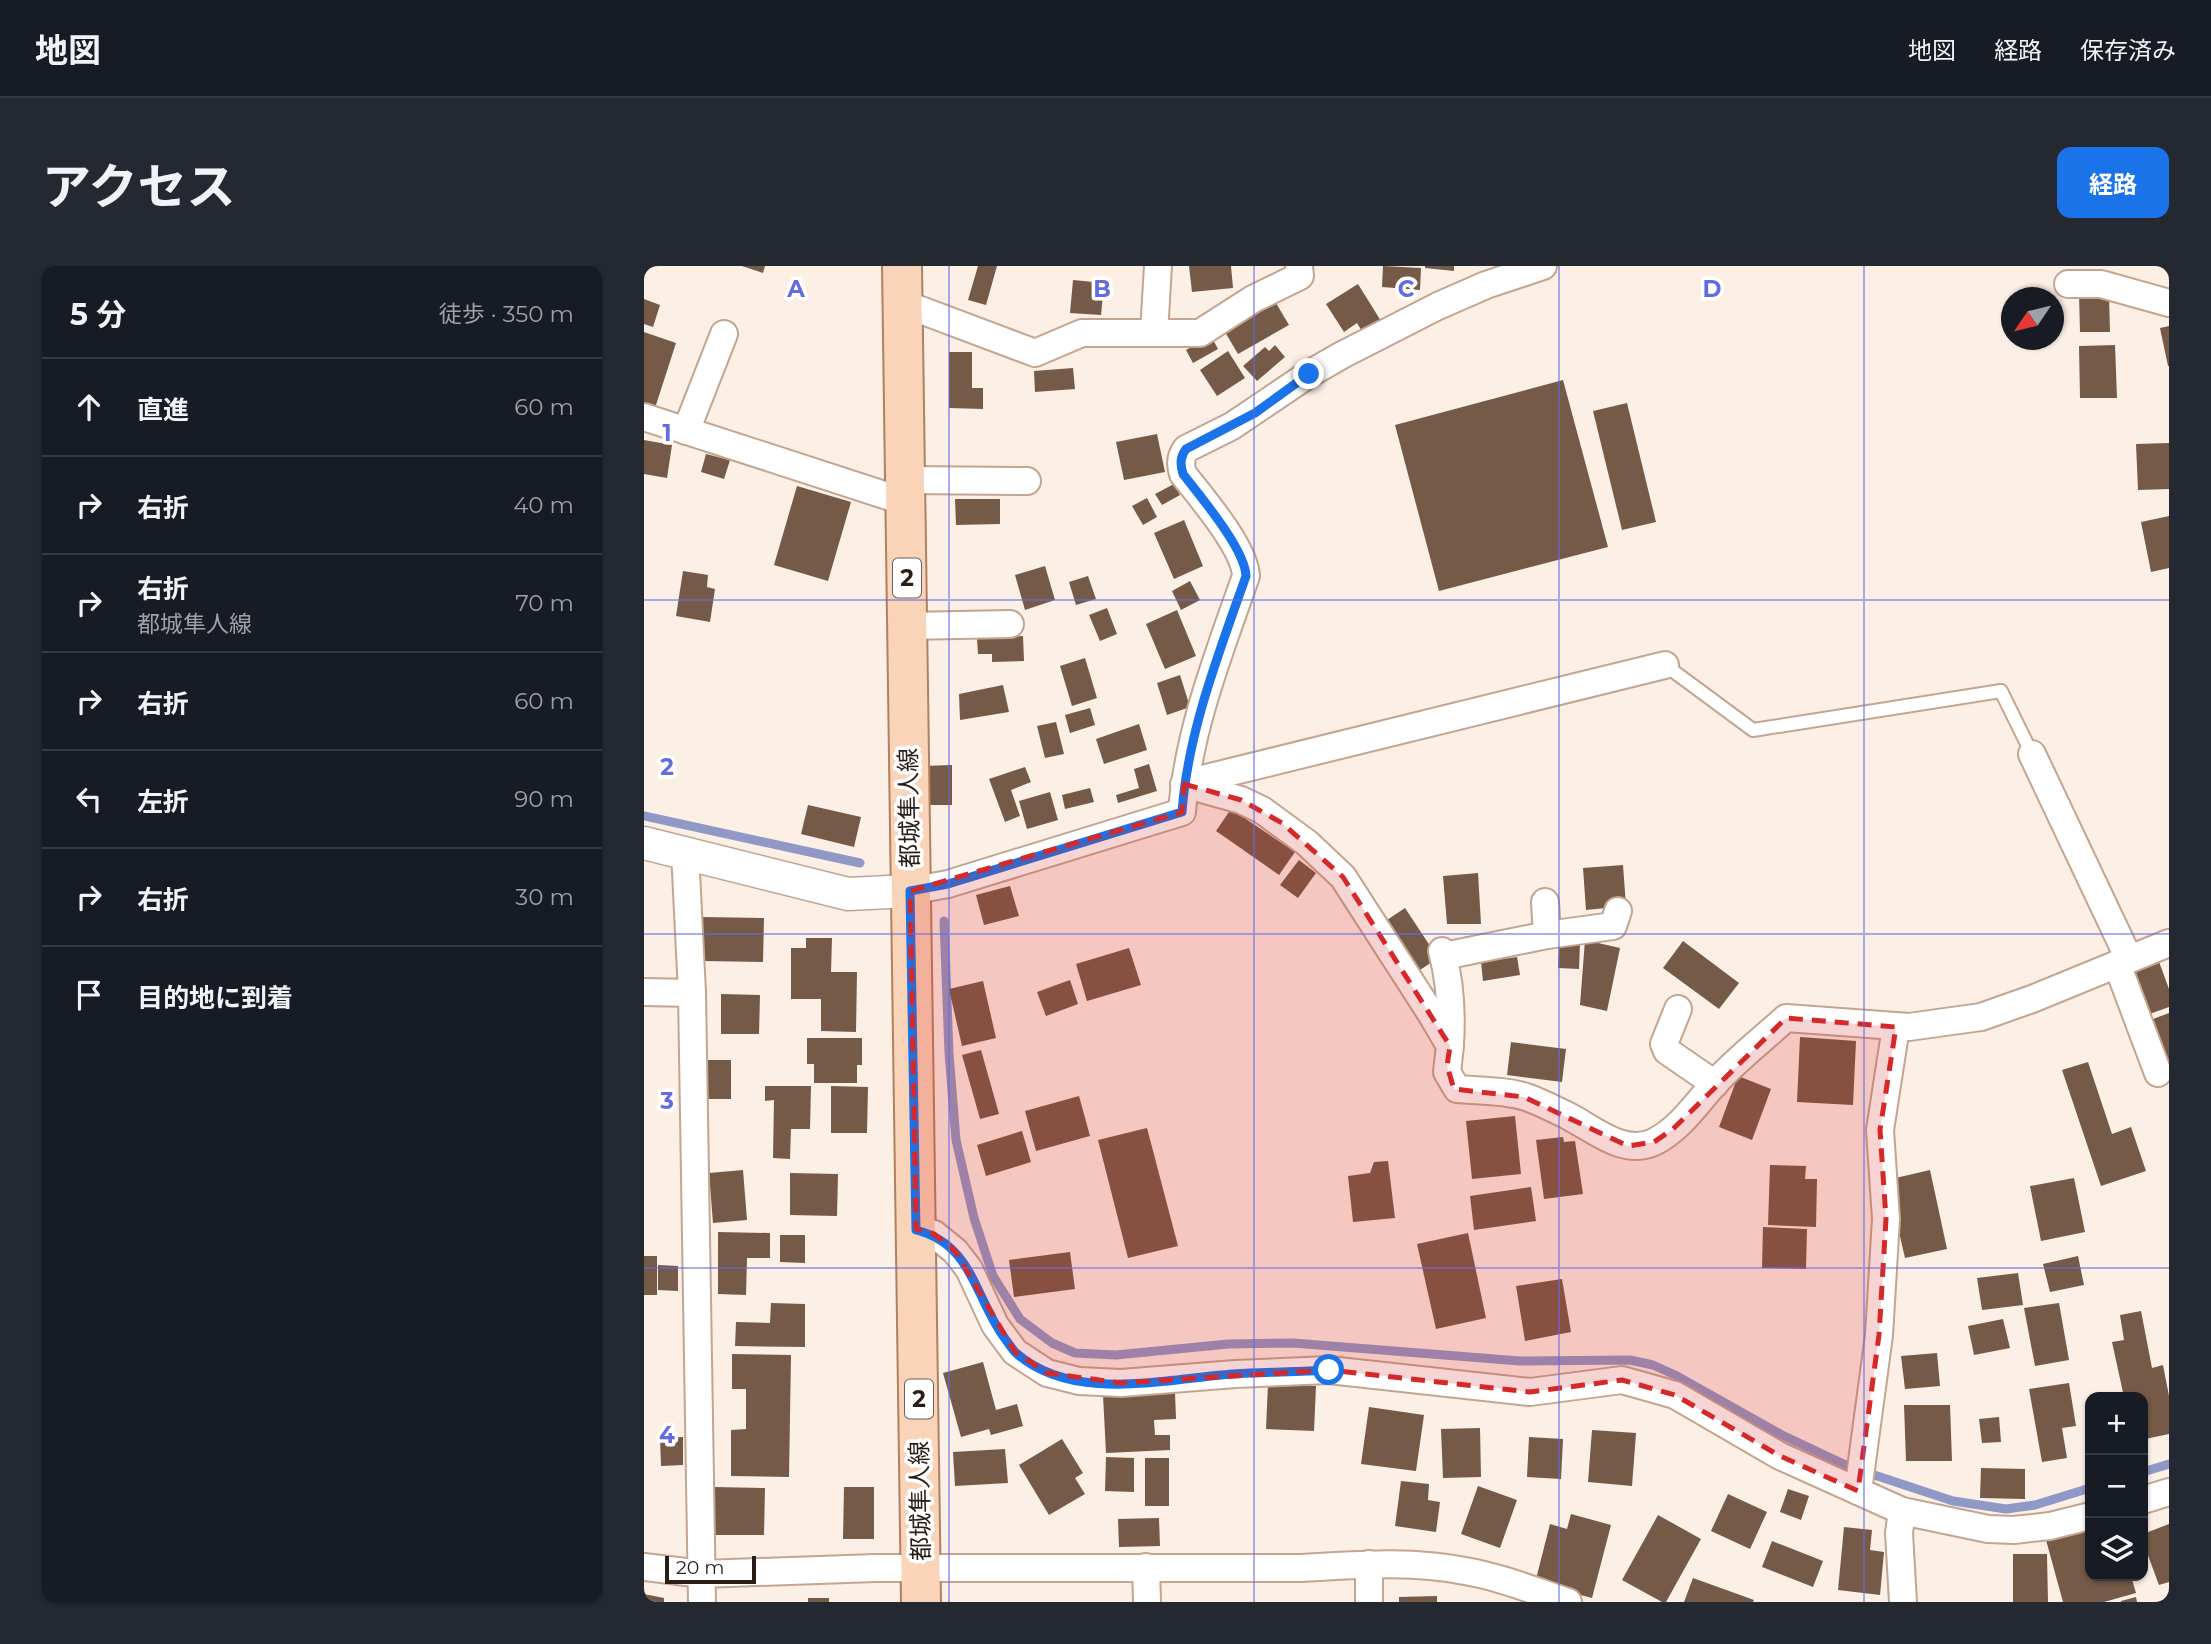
<!DOCTYPE html>
<html lang="ja">
<head>
<meta charset="utf-8">
<style>
  :root { --surface:#171b24; --page:#242831; --text:#f1f3f6; --muted:#9ea1a6; --line:#363941; --accent:#1a73e8 }
  body { margin:0; font-family:Montserrat,"Noto Sans JP",sans-serif; background:var(--page); color:var(--text) }
  .controls { position:absolute; right:21px; bottom:21px; display:grid; overflow:hidden; border-radius:14px; box-shadow:0 2px 5px #0004 }
  .controls button { width:63px; height:63px; display:grid; place-items:center; padding:0; border:0; border-bottom:2px solid var(--line); background:var(--surface); color:var(--text); font:35px sans-serif }
  .compass { position:absolute; left:1357px; top:21px; width:63px; height:63px; border-radius:50%; background:var(--surface); box-shadow:0 2px 5px #0004; rotate:235deg }
  .scale { position:absolute; left:21px; bottom:18px; width:91px; box-sizing:border-box; padding-left:7px; border:4px solid #291d16; border-top:0; font-size:19px; line-height:24px; white-space:nowrap; color:#291d16; -webkit-text-stroke:5px #fff; paint-order:stroke }
  .stop { position:absolute; width:21px; height:21px; margin:-16px; border:5px solid #1a73e8; border-radius:50%; background:#fff }
  .stop.end { background:#1a73e8; border-color:#fff; box-shadow:0 2px 7px #0008 }
  .list { margin:0; padding:0; list-style:none }
  h2 { display:flex; justify-content:space-between; align-items:center; height:91px; margin:0; padding:0 28px; font-size:30px }
  h2 small { font-size:23px; font-weight:400; color:var(--muted) }
  .list li { display:grid; grid-template-columns:46px 1fr auto; gap:21px; align-items:center; box-sizing:border-box; height:98px; padding:0 28px; border-top:2px solid var(--line) }
  .list b { display:block; font-size:26px; white-space:nowrap }
  .list p { margin:0; font-size:23px; white-space:nowrap; color:var(--muted) }
  .list em { font-size:23px; font-style:normal; color:var(--muted) }
  .icon { flex:none; width:38px; height:38px; fill:none; stroke:currentColor; stroke-width:2; stroke-linecap:round; stroke-linejoin:round }
  .map { position:relative; flex:none; width:1525px; height:1336px; overflow:hidden; border-radius:14px }
  header { display:flex; align-items:center; gap:42px; box-sizing:border-box; height:98px; padding:0 35px; background:var(--surface); border-bottom:2px solid var(--line) }
  header strong { font-size:33px }
  nav { display:flex; gap:38px; margin-inline-start:auto; font-size:24px }
  .intro { display:flex; align-items:center; justify-content:space-between; box-sizing:border-box; height:168px; padding:0 42px }
  h1 { margin:0; font-size:49px }
  .button { padding:18px 32px; border-radius:14px; background:var(--accent); color:#fff; font-size:24px; font-weight:700 }
  main { display:flex; gap:42px; padding:0 42px }
  aside { flex:1; background:var(--surface); border-radius:14px; box-shadow:0 2px 5px #0004 }
  .map>svg:first-child { display:block }
</style>
</head>
<body>
<header>
<strong>地図</strong>
<nav><a>地図</a><a>経路</a><a>保存済み</a></nav>
</header>
<div class="intro"><h1>アクセス</h1><a class="button">経路</a></div>
<main>
<aside>
<h2>5 分<small>徒歩 · 350 m</small></h2>
<ul class="list">
<li><svg class="icon" aria-label="ahead" viewBox="0 0 24 24"><path d="M12 20V5M6 11l6-6 6 6"/></svg><div><b>直進</b></div><em>60 m</em></li>
<li><svg class="icon" aria-label="right" viewBox="0 0 24 24"><path d="M7 20v-9h11M14 6l5 5-5 5"/></svg><div><b>右折</b></div><em>40 m</em></li>
<li><svg class="icon" aria-label="right" viewBox="0 0 24 24"><path d="M7 20v-9h11M14 6l5 5-5 5"/></svg><div><b>右折</b><p>都城隼人線</p></div><em>70 m</em></li>
<li><svg class="icon" aria-label="right" viewBox="0 0 24 24"><path d="M7 20v-9h11M14 6l5 5-5 5"/></svg><div><b>右折</b></div><em>60 m</em></li>
<li><svg class="icon" aria-label="left" viewBox="0 0 24 24"><path d="M17 20v-9H6M10 6l-5 5 5 5"/></svg><div><b>左折</b></div><em>90 m</em></li>
<li><svg class="icon" aria-label="right" viewBox="0 0 24 24"><path d="M7 20v-9h11M14 6l5 5-5 5"/></svg><div><b>右折</b></div><em>30 m</em></li>
<li><svg class="icon" aria-label="arrive" viewBox="0 0 24 24"><path d="M6 21V4h12l-3 4 3 4H6"/></svg><div><b>目的地に到着</b></div></li>
</ul>
</aside>
<div class="map">
<svg width="1525" height="1336" viewBox="0 0 1525 1336">
  <rect width="100%" height="100%" fill="#fcefe6"/>
  <g fill="none" stroke-linecap="round" stroke-linejoin="round">
    <g stroke="#9098c6" stroke-width="9">
      <polyline points="0,550 216,597"/>
      <polyline points="300,655 305,787 312,874 330,952 349,1010 376,1053 408,1077 431,1087 472,1089 584,1078 649,1077 876,1095 986,1094 1009,1099 1031,1109 1138,1169 1206,1201 1309,1235 1362,1243 1391,1239 1446,1222"/>
      <polyline points="1499,1206 1525,1198"/>
    </g>
  </g>
  <g fill="#755a47">
    <polygon points="98,0 121,0 119,7"/>
    <polygon points="334,0 353,0 342,39 324,34"/>
    <polygon points="545,0 587,0 589,22 548,26"/>
    <polygon points="739,0 777,2 776,24 738,21"/>
    <polygon points="781,0 810,0 810,5 781,2"/>
    <polygon points="429,14 460,17 457,49 426,47"/>
    <polygon points="714,18 737,55 719,67 713,57 700,66 682,38"/>
    <polygon points="1435,28 1465,28 1466,66 1436,66"/>
    <polygon points="0,33 16,39 9,61 0,58"/>
    <polygon points="632,37 645,59 594,88 581,66"/>
    <polygon points="1525,60 1525,100 1524,100 1516,62"/>
    <polygon points="0,66 32,77 11,142 0,138"/>
    <polygon points="567,70 574,83 549,97 542,84"/>
    <polygon points="631,79 641,91 613,115 599,100 621,81 625,85"/>
    <polygon points="1471,79 1473,132 1436,132 1435,80"/>
    <polygon points="584,85 601,112 573,130 556,104"/>
    <polygon points="305,86 328,86 328,122 339,122 339,143 305,142"/>
    <polygon points="429,102 431,123 391,126 390,105"/>
    <polygon points="919,114 964,281 795,325 751,159"/>
    <polygon points="983,137 1012,256 978,264 949,145"/>
    <polygon points="513,168 521,206 480,214 472,176"/>
    <polygon points="0,174 28,179 23,212 0,208"/>
    <polygon points="1525,177 1525,223 1494,224 1492,178"/>
    <polygon points="62,188 86,194 80,213 57,206"/>
    <polygon points="530,218 536,229 518,239 511,228"/>
    <polygon points="153,220 207,236 184,315 130,299"/>
    <polygon points="503,232 513,251 499,259 488,240"/>
    <polygon points="311,233 356,233 356,258 312,259"/>
    <polygon points="1525,250 1525,302 1507,306 1497,256"/>
    <polygon points="540,254 559,300 530,313 510,267"/>
    <polygon points="401,300 411,334 381,344 371,309"/>
    <polygon points="39,305 64,309 63,321 71,323 66,356 32,350"/>
    <polygon points="444,310 452,333 432,339 425,316"/>
    <polygon points="546,315 556,334 537,344 528,325"/>
    <polygon points="463,342 473,368 456,375 445,349"/>
    <polygon points="533,344 552,390 521,403 502,358"/>
    <polygon points="379,370 380,395 348,396 348,388 334,388 333,373"/>
    <polygon points="441,392 453,432 428,440 416,400"/>
    <polygon points="536,409 546,441 523,449 513,417"/>
    <polygon points="359,419 365,446 316,454 315,428"/>
    <polygon points="446,442 451,459 426,467 421,449"/>
    <polygon points="412,456 420,488 401,492 393,460"/>
    <polygon points="495,458 503,484 460,498 452,473"/>
    <polygon points="505,498 513,525 474,537 472,529 495,522 490,503"/>
    <polygon points="308,499 308,539 277,539 277,500"/>
    <polygon points="381,501 387,516 367,524 376,550 361,556 345,513"/>
    <polygon points="446,522 450,536 421,543 418,529"/>
    <polygon points="406,526 414,554 383,563 375,535"/>
    <polygon points="164,539 217,551 210,581 157,568"/>
    <polygon points="587,543 651,586 635,609 572,565"/>
    <polygon points="655,594 672,607 654,632 636,619"/>
    <polygon points="979,599 982,640 942,644 939,602"/>
    <polygon points="834,607 837,658 803,658 799,610"/>
    <polygon points="366,620 375,650 340,659 332,629"/>
    <polygon points="761,642 794,692 767,710 734,660"/>
    <polygon points="59,651 120,652 119,696 59,695"/>
    <polygon points="162,672 188,672 187,706 213,706 212,766 177,765 177,733 147,733 147,682 162,682"/>
    <polygon points="941,674 976,682 963,745 936,739"/>
    <polygon points="1039,675 1095,717 1075,743 1019,702"/>
    <polygon points="915,677 936,677 935,703 914,702"/>
    <polygon points="485,682 497,719 443,735 432,698"/>
    <polygon points="873,691 876,709 839,715 837,696"/>
    <polygon points="1514,693 1525,723 1525,741 1503,749 1486,703"/>
    <polygon points="426,714 434,738 402,750 393,726"/>
    <polygon points="339,715 352,772 318,780 305,723"/>
    <polygon points="77,728 116,729 115,768 77,768"/>
    <polygon points="1525,747 1525,806 1501,756"/>
    <polygon points="1156,771 1212,775 1209,839 1153,836"/>
    <polygon points="163,772 218,772 218,799 213,799 213,817 170,817 170,798 163,798"/>
    <polygon points="867,776 922,783 918,816 863,809"/>
    <polygon points="337,784 355,848 336,853 318,789"/>
    <rect x="63" y="794" width="24" height="39"/>
    <polygon points="1444,796 1468,868 1487,861 1502,905 1457,920 1418,804"/>
    <polygon points="1094,810 1127,823 1108,874 1075,861"/>
    <polygon points="121,820 167,820 166,863 147,863 146,893 129,892 130,834 121,835"/>
    <polygon points="187,820 224,821 223,867 187,867"/>
    <polygon points="435,830 446,870 392,885 381,845"/>
    <polygon points="871,850 877,908 828,913 822,855"/>
    <polygon points="503,862 534,980 484,992 454,874"/>
    <polygon points="378,865 387,896 342,910 333,879"/>
    <polygon points="919,871 920,876 931,875 939,928 900,933 892,874"/>
    <polygon points="744,895 751,952 709,956 704,910 726,907 730,896"/>
    <polygon points="1126,899 1162,900 1161,913 1173,913 1172,961 1124,959"/>
    <polygon points="99,904 103,954 69,957 65,907"/>
    <polygon points="1286,904 1303,983 1261,992 1243,914"/>
    <polygon points="146,907 194,908 193,950 146,949"/>
    <polygon points="1430,912 1441,966 1397,975 1386,920"/>
    <polygon points="887,921 892,955 830,964 826,930"/>
    <polygon points="1119,961 1163,963 1162,1003 1118,1002"/>
    <polygon points="74,966 126,967 126,992 103,992 102,1029 74,1028"/>
    <polygon points="824,967 842,1052 792,1063 773,978"/>
    <polygon points="136,969 161,969 161,997 136,996"/>
    <polygon points="426,986 431,1023 370,1031 365,994"/>
    <rect x="0" y="990" width="13" height="39"/>
    <polygon points="1434,990 1440,1019 1406,1026 1399,998"/>
    <polygon points="14,999 34,1000 34,1025 14,1024"/>
    <polygon points="1374,1007 1379,1039 1338,1044 1333,1012"/>
    <polygon points="918,1013 927,1066 881,1075 872,1020"/>
    <polygon points="127,1037 161,1038 161,1081 91,1080 92,1056 126,1057"/>
    <polygon points="1415,1037 1425,1094 1391,1100 1380,1042"/>
    <polygon points="1497,1045 1508,1102 1519,1099 1525,1130 1525,1168 1501,1173 1499,1131 1480,1131 1468,1076 1480,1074 1476,1049"/>
    <polygon points="1359,1053 1366,1082 1330,1089 1324,1060"/>
    <polygon points="1293,1087 1296,1120 1261,1123 1257,1090"/>
    <polygon points="88,1088 147,1089 145,1211 87,1210 87,1164 102,1163 102,1123 88,1123"/>
    <polygon points="339,1096 352,1144 373,1138 379,1160 347,1169 345,1163 317,1171 299,1107"/>
    <polygon points="1425,1117 1432,1160 1418,1162 1423,1192 1398,1196 1385,1123"/>
    <polygon points="624,1118 672,1120 670,1165 622,1163"/>
    <polygon points="531,1126 532,1153 510,1154 511,1169 526,1169 526,1184 462,1187 459,1129"/>
    <polygon points="1260,1139 1306,1139 1308,1195 1262,1195"/>
    <polygon points="725,1141 780,1149 772,1205 717,1198"/>
    <polygon points="1355,1151 1357,1176 1338,1177 1335,1153"/>
    <polygon points="836,1162 837,1211 799,1212 797,1163"/>
    <polygon points="948,1164 992,1167 988,1220 944,1216"/>
    <polygon points="39,1171 39,1199 17,1200 16,1172"/>
    <polygon points="885,1171 919,1173 917,1213 883,1211"/>
    <polygon points="418,1173 439,1207 431,1212 441,1228 405,1249 375,1199"/>
    <polygon points="361,1183 364,1217 311,1220 309,1186"/>
    <polygon points="462,1191 490,1192 490,1226 461,1225"/>
    <rect x="501" y="1192" width="24" height="48"/>
    <polygon points="1337,1202 1381,1203 1381,1233 1336,1232"/>
    <polygon points="757,1215 785,1218 784,1234 796,1236 792,1266 751,1260"/>
    <polygon points="834,1220 873,1234 856,1282 817,1268"/>
    <polygon points="70,1221 121,1222 120,1269 70,1269"/>
    <polygon points="200,1221 230,1221 230,1273 199,1273"/>
    <polygon points="1144,1223 1165,1230 1157,1254 1136,1246"/>
    <polygon points="1084,1228 1123,1246 1106,1283 1067,1265"/>
    <polygon points="927,1248 967,1259 948,1332 891,1317 906,1258 923,1263"/>
    <polygon points="1014,1249 1057,1273 1022,1336 1018,1336 978,1314"/>
    <polygon points="515,1252 516,1280 475,1281 474,1253"/>
    <polygon points="1525,1258 1525,1316 1515,1319 1499,1276 1499,1268"/>
    <polygon points="1200,1261 1228,1264 1226,1284 1240,1286 1236,1329 1194,1324"/>
    <polygon points="1446,1262 1446,1310 1487,1310 1492,1327 1460,1336 1419,1336 1402,1274"/>
    <polygon points="1128,1275 1179,1295 1169,1321 1118,1301"/>
    <polygon points="1369,1288 1403,1288 1404,1336 1369,1336"/>
    <polygon points="1049,1312 1110,1334 1109,1336 1040,1336"/>
    <polygon points="0,1328 20,1332 20,1336 0,1336"/>
    <polygon points="793,1330 793,1336 755,1336 755,1331"/>
    <polygon points="1492,1331 1493,1336 1477,1336 1477,1335"/>
    <rect x="164" y="1332" width="21" height="4"/>
  </g>
  <g fill="none" stroke-linecap="round" stroke-linejoin="round">
    <defs>
      <polyline id="service" points="1021,399 1109,464 1357,425 1388,488"/>
      <g id="minor">
        <polyline points="1424,18 1457,18 1525,37"/>
        <polyline points="258,37 391,87 438,67 556,67 609,33 656,10 655,0"/>
        <polyline points="510,67 514,0"/>
        <polyline points="0,151 262,236"/>
        <polyline points="42,165 80,68"/>
        <polyline points="262,214 383,215"/>
        <polyline points="263,360 366,358"/>
        <polyline points="1388,488 1485,693"/>
        <polyline points="542,517 1021,399"/>
        <path d="M540,518l57,16 21,10 45,33 36,34 87,135 20,34 -3,26 10,17c22,2 48,1 69,8 15,5 30,13 44,20 25,13 54,39 84,25 26,-13 42,-38 61,-59 22,-24 48,-44 71,-65l123,9 72,-10 51,-18 137,-56"/>
        <polyline points="41,585 48,727 58,1336"/>
        <path d="M266,625l38,-7 234,-72c6,-81 37,-159 64,-236 -1,-28 -45,-79 -63,-102 -3,-9 -3,-17 3,-25l46,-23 77,-52 33,-19 96,-49 48,-21 57,-19"/>
        <polyline points="903,669 969,660 974,645"/>
        <path d="M798,685c8,30 10,62 8,93"/>
        <polyline points="800,690 903,669 901,636"/>
        <polyline points="1473,698 1514,807"/>
        <polyline points="0,726 48,727"/>
        <polyline points="1034,743 1020,778 1023,785 1071,818"/>
        <polyline points="272,963 290,968 311,985 325,1003 351,1059 371,1086 403,1107 435,1115 477,1117 591,1108 685,1104 886,1126 978,1114 1031,1129 1136,1190 1258,1245 1344,1263 1370,1264 1406,1260 1446,1250"/>
        <polyline points="1214,1225 1235,1069 1242,953 1236,864 1252,761"/>
        <polyline points="1499,1234 1525,1226"/>
        <polyline points="1258,1245 1255,1267 1259,1336"/>
        <polyline points="725,1298 725,1336"/>
        <path d="M0,1301l58,7 173,-6h427c54,-3 109,-8 163,3 35,6 70,20 103,31"/>
        <polyline points="502,1301 503,1336"/>
      </g>
      <polyline id="tertiary" points="0,577 204,628 266,625"/>
      <polyline id="primary" points="258,0 277,1336"/>
    </defs>
    <use href="#service" stroke="#c3a590" stroke-width="16"/>
    <use href="#minor" stroke="#c3a590" stroke-width="30"/>
    <use href="#tertiary" stroke="#c3a590" stroke-width="35"/>
    <use href="#primary" stroke="#af8160" stroke-width="42"/>
    <use href="#service" stroke="#fff" stroke-width="12"/>
    <use href="#minor" stroke="#fff" stroke-width="26"/>
    <use href="#tertiary" stroke="#fff" stroke-width="32"/>
    <use href="#primary" stroke="#fad4b8" stroke-width="38"/>
  </g>
  <g fill="none" stroke-linecap="round" stroke-linejoin="round">
    <path stroke="#1a73e8" stroke-width="9" d="M665,108l-54,39 -69,36c-6,8 -6,15 -3,25 17,22 62,75 63,102 -27,77 -58,155 -64,236l-234,72 -38,7 6,339c56,14 58,65 87,106 4,5 8,12 13,17 57,50 148,26 217,21 32,-2 64,-2 96,-4"/>
  </g>
  <path fill="#d62828" fill-opacity="0.2" stroke="#d62828" stroke-width="5" stroke-dasharray="14 9" stroke-linejoin="round" d="M540,518l57,16 41,23 61,54 107,169 -3,20 7,23 70,8 104,49 26,-4 19,-13 113,-111 110,9 -16,103 6,89 -7,116 -21,156 -78,-35 -105,-61 -53,-15 -92,12 -201,-22 -208,13 -74,-10 -32,-21 -60,-101 -21,-17 -18,-5 -6,-338 272,-79z"/>
  <path fill="none" stroke="#626be3" stroke-width="2" stroke-opacity="0.55" d="M305,0v1336M610,0v1336M915,0v1336M1220,0v1336M0,334h1525M0,668h1525M0,1002h1525"/>
  <g text-anchor="middle" dominant-baseline="central" stroke-width="7" stroke-linejoin="round" paint-order="stroke">
    <g fill="#fff" stroke="#69615c" stroke-width="2">
      <rect x="249" y="292.5" width="28" height="39" rx="5"/>
      <rect x="261" y="1113.5" width="28" height="39" rx="5"/>
    </g>
    <g font-size="23" font-weight="bold" fill="#291d16">
      <text x="263" y="312">2</text>
      <text x="275" y="1133">2</text>
    </g>
    <g font-size="24" fill="#291d16" stroke="#fff">
      <text transform="translate(265 542) rotate(-91)">都城隼人線</text>
      <text transform="translate(276 1235) rotate(-91)">都城隼人線</text>
    </g>
  </g>
  <g font-size="23" text-anchor="middle" font-weight="bold" fill="#626be3" stroke="#fff" stroke-width="7" stroke-linejoin="round" paint-order="stroke">
    <text x="152" y="31">A</text>
    <text x="458" y="31">B</text>
    <text x="762" y="31">C</text>
    <text x="1068" y="31">D</text>
    <text x="23" y="175">1</text>
    <text x="23" y="509">2</text>
    <text x="23" y="843">3</text>
    <text x="23" y="1177">4</text>
  </g>
</svg>
<div class="controls">
<button>+</button>
<button>−</button>
<button><svg class="icon" aria-label="layers" viewBox="0 0 24 24"><path d="M12 4l9 5-9 5-9-5zM3 14l9 5 9-5"/></svg></button>
</div>
<svg class="compass" viewBox="-18 -18 36 36"><path d="M0-13l5 13h-10z" fill="#e53935"/><path d="M0 13l5-13h-10z" fill="#9ea1a6"/></svg>
<div class="scale">20 m</div>
<div class="stop" style="left:685px;top:1104px"></div>
<div class="stop end" style="left:665px;top:108px"></div>
</div>
</main>
</body>
</html>
